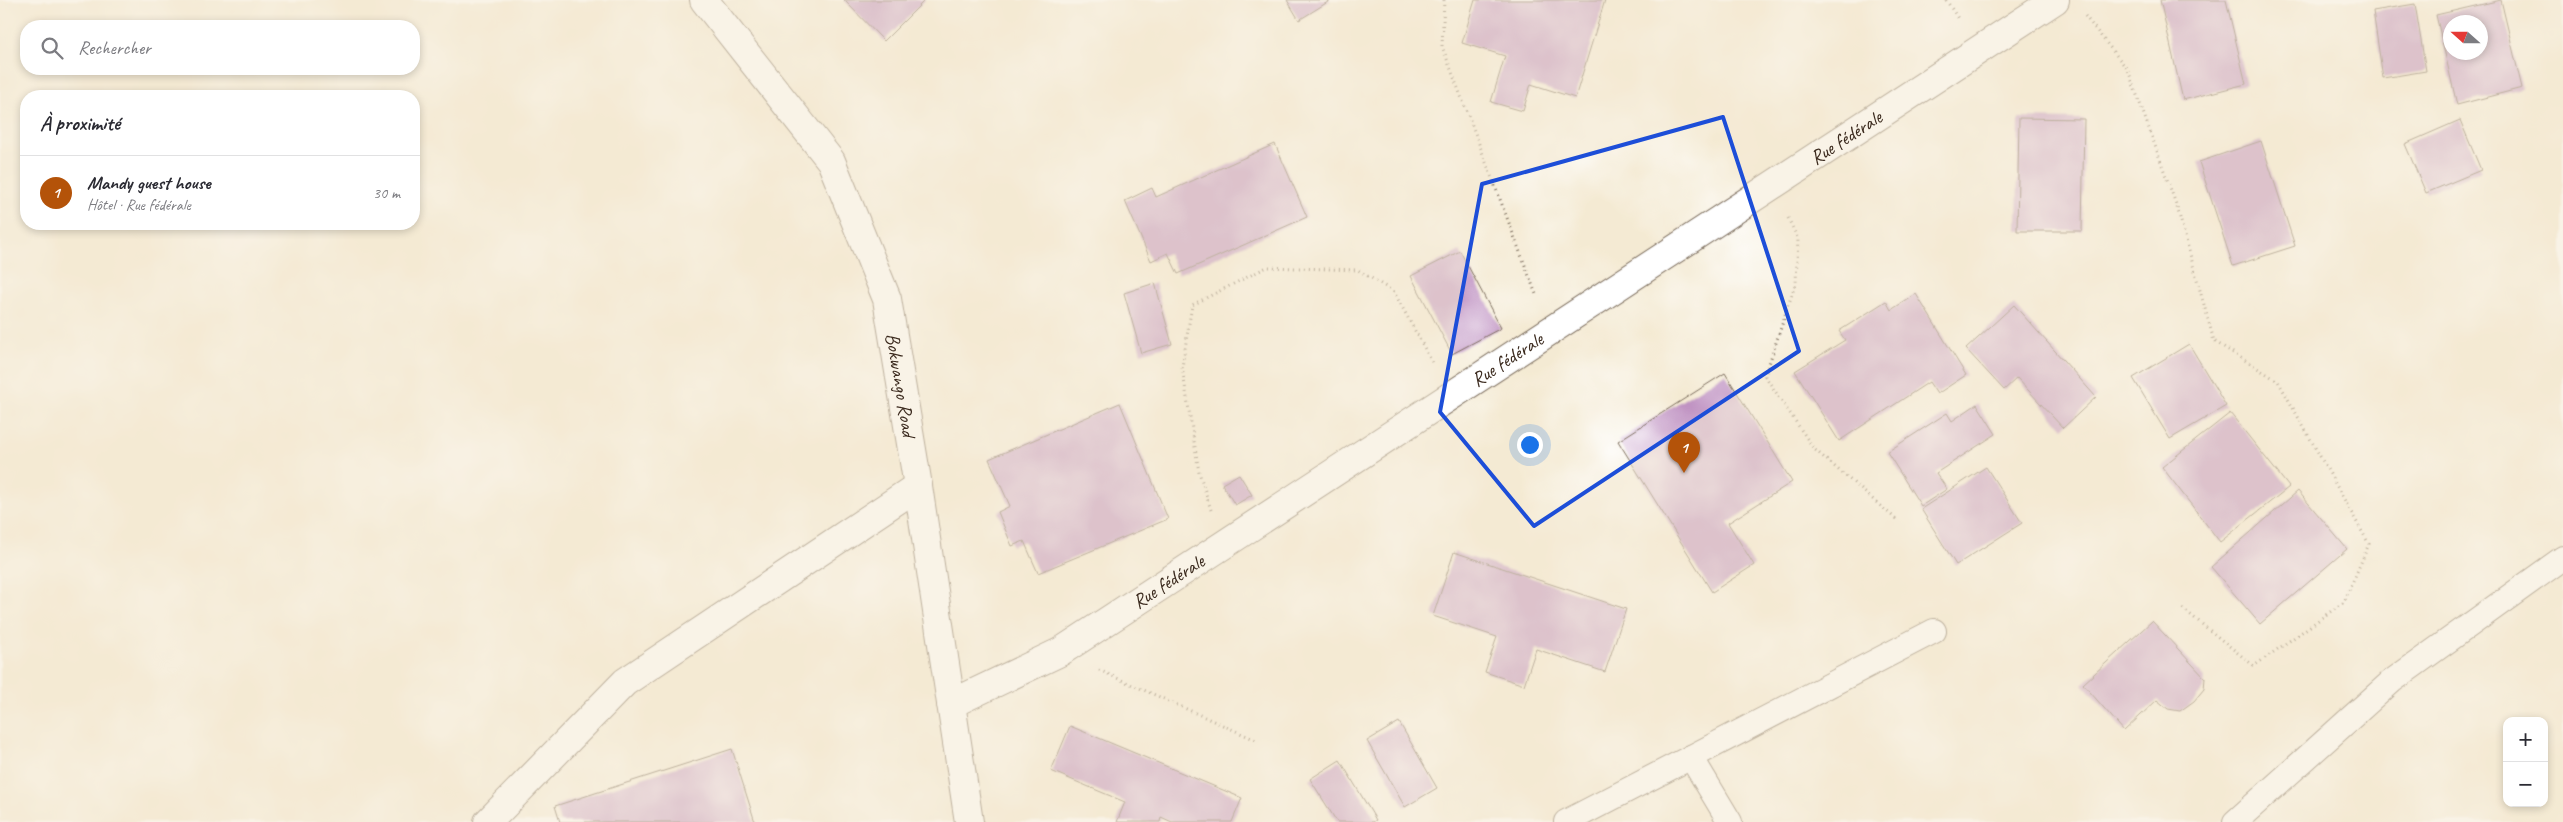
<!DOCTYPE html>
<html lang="fr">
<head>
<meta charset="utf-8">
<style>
  :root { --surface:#fff; --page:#f7f7f7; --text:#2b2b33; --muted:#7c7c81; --line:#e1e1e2; --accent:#b45309 }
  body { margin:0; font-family:Caveat,sans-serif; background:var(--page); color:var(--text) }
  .controls { position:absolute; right:15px; bottom:15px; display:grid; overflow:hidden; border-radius:10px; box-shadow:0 2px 8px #0003 }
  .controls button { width:45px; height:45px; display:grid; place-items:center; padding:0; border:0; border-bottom:1px solid var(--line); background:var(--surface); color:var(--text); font:25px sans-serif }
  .compass { position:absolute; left:2443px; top:15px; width:45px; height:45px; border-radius:50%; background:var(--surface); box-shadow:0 2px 8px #0003; rotate:291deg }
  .you { position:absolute; left:1529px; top:444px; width:18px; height:18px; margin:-12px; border:4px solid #fff; border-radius:50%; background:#1a73e8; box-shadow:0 0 0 8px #1a73e833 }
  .badge { display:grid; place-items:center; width:32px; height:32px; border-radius:50%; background:var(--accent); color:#fff; font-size:16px; font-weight:700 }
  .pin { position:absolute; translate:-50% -41px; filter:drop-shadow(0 1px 2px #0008) }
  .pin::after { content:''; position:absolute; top:26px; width:18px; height:15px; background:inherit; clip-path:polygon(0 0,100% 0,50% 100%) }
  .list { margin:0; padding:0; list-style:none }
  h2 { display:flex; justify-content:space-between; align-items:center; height:65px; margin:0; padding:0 20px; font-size:21px }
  h2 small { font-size:16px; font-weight:400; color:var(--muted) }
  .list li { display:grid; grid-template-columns:32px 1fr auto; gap:15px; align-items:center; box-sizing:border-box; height:75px; padding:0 20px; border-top:1px solid var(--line) }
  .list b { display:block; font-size:19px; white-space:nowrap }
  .list p { margin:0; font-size:16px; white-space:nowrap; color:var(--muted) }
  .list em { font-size:16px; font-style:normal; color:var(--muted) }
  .icon { flex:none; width:28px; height:28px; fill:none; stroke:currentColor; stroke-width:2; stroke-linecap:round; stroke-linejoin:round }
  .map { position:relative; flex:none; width:2563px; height:822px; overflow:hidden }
  .search { position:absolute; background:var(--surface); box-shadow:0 2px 8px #0003; left:20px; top:20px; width:400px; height:55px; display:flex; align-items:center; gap:12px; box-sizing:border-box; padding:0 18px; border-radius:20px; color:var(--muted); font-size:19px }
  .panel { position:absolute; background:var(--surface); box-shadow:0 2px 8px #0003; left:20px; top:90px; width:400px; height:140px; border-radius:20px }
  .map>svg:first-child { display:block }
</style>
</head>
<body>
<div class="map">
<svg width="2563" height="822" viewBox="0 0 2563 822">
  <rect width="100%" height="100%" fill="#fff"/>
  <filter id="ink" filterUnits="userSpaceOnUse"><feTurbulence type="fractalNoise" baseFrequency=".02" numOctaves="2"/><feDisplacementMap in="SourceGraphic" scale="10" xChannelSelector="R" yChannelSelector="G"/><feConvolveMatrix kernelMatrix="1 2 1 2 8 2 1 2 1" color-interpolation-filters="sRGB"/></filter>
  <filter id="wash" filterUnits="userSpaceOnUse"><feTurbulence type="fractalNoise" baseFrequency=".0096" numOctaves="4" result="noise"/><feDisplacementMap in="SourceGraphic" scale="20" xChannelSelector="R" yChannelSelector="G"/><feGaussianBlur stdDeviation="1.12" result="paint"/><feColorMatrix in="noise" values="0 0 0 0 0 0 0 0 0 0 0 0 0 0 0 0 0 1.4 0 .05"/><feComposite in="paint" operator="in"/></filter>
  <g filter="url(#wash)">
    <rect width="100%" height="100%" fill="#f4ead3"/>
    <g id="blocks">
      <g fill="#c093c2" fill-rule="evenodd">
        <polygon points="844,0 925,0 884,41"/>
        <polygon points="1287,0 1331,0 1299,20"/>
        <polygon points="1475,0 1605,0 1575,98 1531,84 1523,111 1491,102 1505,56 1462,43"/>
        <polygon points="2160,0 2226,0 2246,84 2183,100"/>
        <path d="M2501,0l21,88 -65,17 -21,-90zM2450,22h30v30h-30z"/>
        <polygon points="2415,4 2426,71 2383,78 2373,11"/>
        <polygon points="2019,118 2084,119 2082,231 2017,231"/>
        <polygon points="2460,120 2481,170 2426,193 2405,144"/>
        <polygon points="2261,141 2295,246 2233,266 2199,162"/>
        <polygon points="1275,144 1307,217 1178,274 1168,253 1151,261 1125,201 1152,188 1156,197"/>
        <polygon points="1460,251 1501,328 1452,354 1411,276"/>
        <polygon points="1155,283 1172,344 1141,353 1124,293"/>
        <polygon points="1916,294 1966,375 1937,394 1929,382 1839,441 1795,371 1845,340 1839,331 1886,301 1891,310"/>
        <polygon points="2014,305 2096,397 2063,428 2017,378 2004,390 1966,349"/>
        <polygon points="2189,344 2226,406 2170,439 2133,378"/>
        <polygon points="1725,373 1792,482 1728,523 1754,565 1712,592 1618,441"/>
        <polygon points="1120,403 1168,519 1038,573 1024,541 1012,546 998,512 1010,506 989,459"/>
        <polygon points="1977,404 1996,434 1936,473 1947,489 1921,506 1887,452 1947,413 1952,421"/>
        <polygon points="2230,413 2289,487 2220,542 2162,467"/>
        <polygon points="1986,467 2022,523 1956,565 1921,509"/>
        <polygon points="1239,474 1252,495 1235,505 1222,484"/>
        <polygon points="2298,491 2347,549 2260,624 2211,567"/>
        <polygon points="1454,552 1626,609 1605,672 1536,649 1524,685 1485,672 1497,637 1433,616"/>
        <polygon points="2152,621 2205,678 2204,689 2194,701 2180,711 2168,709 2157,700 2124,731 2083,684"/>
        <polygon points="1399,722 1437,788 1405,807 1367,741"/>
        <polygon points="1070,726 1242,798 1232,822 1172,822 1161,817 1160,822 1117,822 1125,802 1051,771"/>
        <polygon points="732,749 755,822 560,822 555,806"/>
        <polygon points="1340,760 1376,820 1373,822 1337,822 1310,779"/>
      </g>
    </g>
  </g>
  <g filter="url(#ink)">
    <use href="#blocks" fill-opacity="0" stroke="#7c6d5d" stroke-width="1"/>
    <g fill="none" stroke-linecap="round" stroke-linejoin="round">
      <defs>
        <g id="service">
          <polyline points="1691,757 1730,822"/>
          <polyline points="1566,822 1934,631"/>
          <polyline points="2235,822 2392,681 2563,558"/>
        </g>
        <g id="minor">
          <path id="s1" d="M951,704l109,-52 995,-652"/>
          <polyline points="488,822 625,682 918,486"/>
        </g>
        <g id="tertiary">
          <path id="s2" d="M704,0l127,161 56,138 31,187 51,336"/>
        </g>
      </defs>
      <use href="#service" stroke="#7c6d5d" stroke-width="26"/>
      <use href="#minor" stroke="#7c6d5d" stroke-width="30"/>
      <use href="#tertiary" stroke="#7c6d5d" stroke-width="30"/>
      <g stroke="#7c6d5d" stroke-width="3" stroke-dasharray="1 4" stroke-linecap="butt">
        <polyline points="1444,0 1442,46 1537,297"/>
        <polyline points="1946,0 1959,20"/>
        <polyline points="2085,16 2128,70 2177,207 2214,341 2278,381 2369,544 2344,602 2254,666 2182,608"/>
        <polyline points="1788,218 1798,239 1796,282 1765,376 1814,449 1897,520"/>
        <polyline points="1211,510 1199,472 1182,367 1192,305 1267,267 1358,270 1394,292 1433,364"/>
        <polyline points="1099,670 1256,740"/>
      </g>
      <use href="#service" stroke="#fff" stroke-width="24"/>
      <use href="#minor" stroke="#fff" stroke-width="28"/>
      <use href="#tertiary" stroke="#fff" stroke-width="28"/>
    </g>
  </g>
  <path d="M0 0H2563V822H0ZM1723,117l76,234 -265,175 -94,-114 42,-228z" fill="#f4ead3" fill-opacity=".55" fill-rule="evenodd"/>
  <path fill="none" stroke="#1d4ed8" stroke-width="4" stroke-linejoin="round" d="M1723,117l76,234 -265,175 -94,-114 42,-228z"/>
  <g text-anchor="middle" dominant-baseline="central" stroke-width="5" stroke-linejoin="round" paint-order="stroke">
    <g font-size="20" fill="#3b2a1e" stroke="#fff">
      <text stroke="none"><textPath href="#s1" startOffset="1060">Rue fédérale</textPath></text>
      <text stroke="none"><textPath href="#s1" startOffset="655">Rue fédérale</textPath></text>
      <text stroke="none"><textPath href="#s2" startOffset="441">Bokwango Road</textPath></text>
      <text stroke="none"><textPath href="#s1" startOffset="250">Rue fédérale</textPath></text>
    </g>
  </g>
</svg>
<div class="controls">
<button>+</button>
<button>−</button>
</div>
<svg class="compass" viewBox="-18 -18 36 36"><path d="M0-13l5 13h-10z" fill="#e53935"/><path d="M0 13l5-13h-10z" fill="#7c7c81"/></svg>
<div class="you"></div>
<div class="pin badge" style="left:1684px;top:473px">1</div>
<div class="search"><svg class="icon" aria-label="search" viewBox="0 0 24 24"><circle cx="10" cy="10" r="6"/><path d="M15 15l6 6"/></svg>Rechercher</div>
<section class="panel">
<h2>À proximité<small></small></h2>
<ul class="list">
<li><span class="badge">1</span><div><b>Mandy guest house</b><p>Hôtel · Rue fédérale</p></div><em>30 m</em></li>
</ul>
</section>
</div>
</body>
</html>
